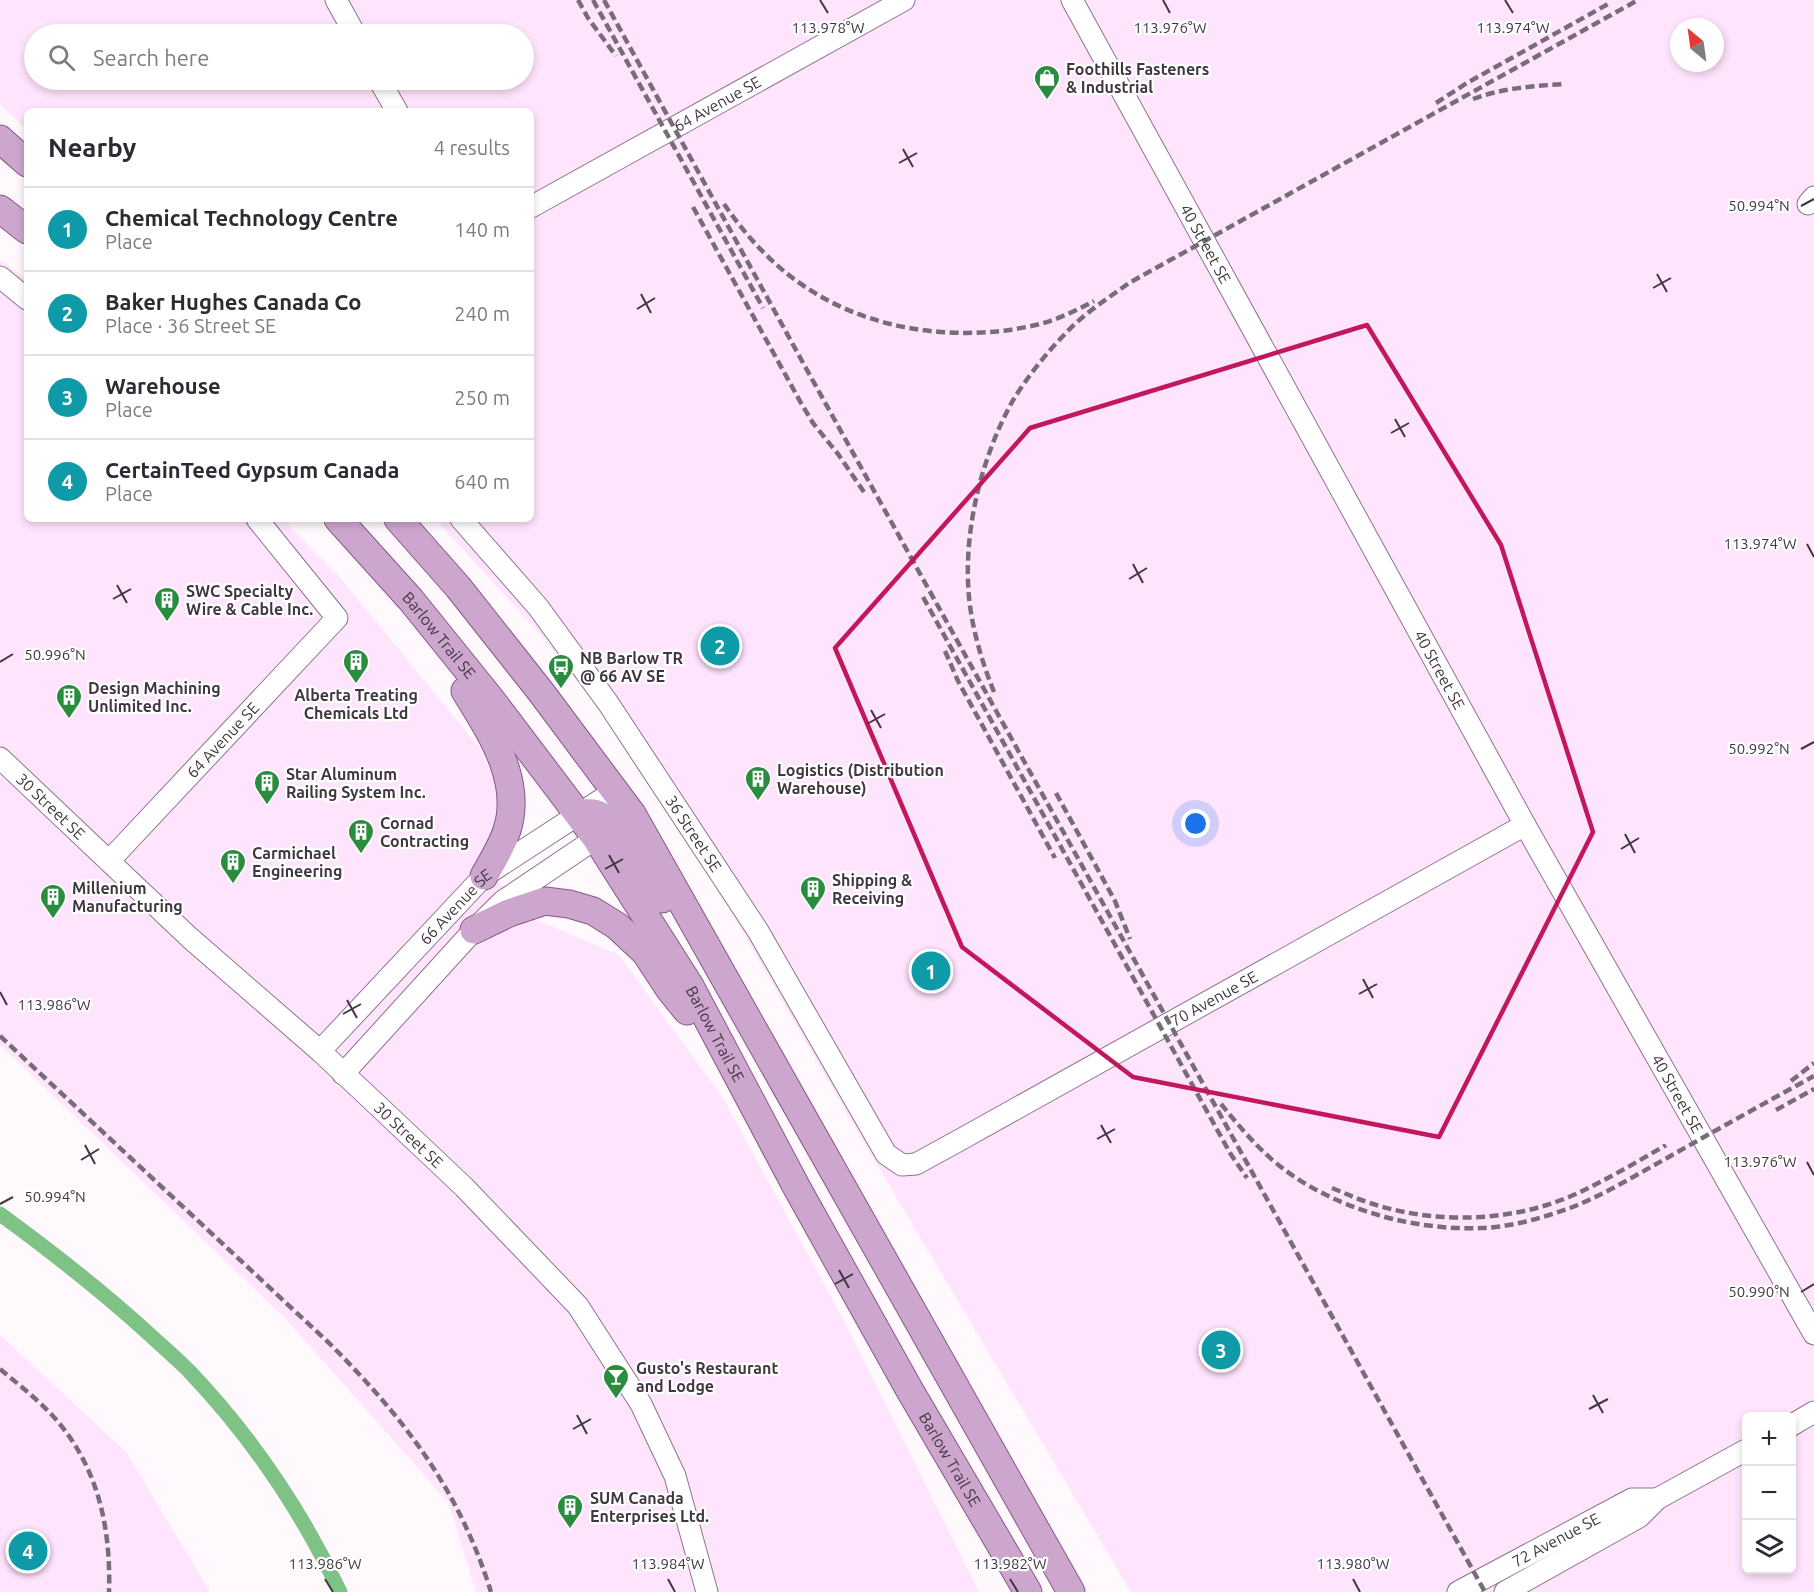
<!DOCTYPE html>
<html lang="en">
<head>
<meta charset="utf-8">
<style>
  :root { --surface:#fff; --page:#f7f7f7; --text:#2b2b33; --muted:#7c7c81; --line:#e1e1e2; --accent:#2a8c3f }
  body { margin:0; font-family:Ubuntu,sans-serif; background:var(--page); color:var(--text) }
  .controls { position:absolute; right:18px; bottom:18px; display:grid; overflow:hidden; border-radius:9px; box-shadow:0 3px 9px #0003 }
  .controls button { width:54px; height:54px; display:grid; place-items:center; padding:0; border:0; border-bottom:2px solid var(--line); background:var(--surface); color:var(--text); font:30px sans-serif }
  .compass { position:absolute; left:1670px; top:18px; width:54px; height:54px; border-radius:50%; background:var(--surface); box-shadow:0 3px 9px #0003; rotate:331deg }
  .you { position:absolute; left:1196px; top:824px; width:21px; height:21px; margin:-15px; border:4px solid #fff; border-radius:50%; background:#1a73e8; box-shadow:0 0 0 9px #1a73e833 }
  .badge { display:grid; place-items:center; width:39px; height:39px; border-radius:50%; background:var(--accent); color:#fff; font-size:20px; font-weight:700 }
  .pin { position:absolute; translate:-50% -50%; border:3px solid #fff; box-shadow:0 2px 6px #0006 }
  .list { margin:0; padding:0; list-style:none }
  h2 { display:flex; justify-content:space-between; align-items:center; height:78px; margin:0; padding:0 24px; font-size:26px }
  h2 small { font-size:20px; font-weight:400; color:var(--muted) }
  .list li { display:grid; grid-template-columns:39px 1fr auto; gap:18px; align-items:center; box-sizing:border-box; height:84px; padding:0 24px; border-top:2px solid var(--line) }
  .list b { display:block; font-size:22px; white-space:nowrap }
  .list p { margin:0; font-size:20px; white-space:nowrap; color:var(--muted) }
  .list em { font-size:20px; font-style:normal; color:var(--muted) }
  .icon { flex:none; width:33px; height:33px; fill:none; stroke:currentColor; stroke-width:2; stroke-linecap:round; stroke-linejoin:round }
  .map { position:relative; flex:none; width:1814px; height:1592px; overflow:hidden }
  .search { position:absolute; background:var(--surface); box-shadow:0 3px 9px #0003; left:24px; top:24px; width:510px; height:66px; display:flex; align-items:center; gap:15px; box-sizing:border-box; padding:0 21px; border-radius:33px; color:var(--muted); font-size:22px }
  .panel { position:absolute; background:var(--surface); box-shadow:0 3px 9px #0003; left:24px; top:108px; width:510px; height:414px; border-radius:9px }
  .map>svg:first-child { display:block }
</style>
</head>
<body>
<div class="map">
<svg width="1814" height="1592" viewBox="0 0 1814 1592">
  <rect width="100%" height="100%" fill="#fff9fe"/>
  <g fill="#ffe4fe" fill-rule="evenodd">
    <path d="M0,0h1814v1592h-683l-271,-456 -202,-351 -117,-150 -106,-116h96v-408h-504v19l-27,-26zM1679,27h36v36h-36zM34,34h490v46h-490zM1746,1416h46v154h-46z"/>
    <polygon points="0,260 27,280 27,519 282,519 336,573 479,747 507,805 477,860 534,919 619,955 723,1098 844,1321 979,1592 476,1592 449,1503 285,1318 0,1045"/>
    <polygon points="0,1335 126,1452 210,1592 0,1592"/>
  </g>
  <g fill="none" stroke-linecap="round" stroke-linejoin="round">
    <path stroke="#7ec286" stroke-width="15" d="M0,1214c52,38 102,77 149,120 13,12 27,24 40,37 61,64 113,141 151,221"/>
    <defs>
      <g id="minor">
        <polyline points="336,0 355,34"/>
        <path id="s1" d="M1072,0l453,825 289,509"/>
        <polyline points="379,80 397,111"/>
        <polyline points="1808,204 1814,197"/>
        <path id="s2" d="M531,207l373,-207"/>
        <polyline points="0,277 27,299"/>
        <path id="s3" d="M461,519l77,88 70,96 150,228 128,223 16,11 14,-1 42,-23 567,-316"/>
        <path id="s4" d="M0,758l190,180 130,113 144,136 114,119 63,98 34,72 32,116"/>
        <path id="s5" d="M109,861l228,-243 -80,-99"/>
        <path id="s6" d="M320,1051l164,-175 132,-86"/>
        <polyline points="343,1074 474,930 503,901 607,831"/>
        <polyline points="1792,1425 1814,1412"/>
        <path id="s7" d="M1458,1592l174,-93h25"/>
        <polyline points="1505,1592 1639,1517 1657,1499 1746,1450"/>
      </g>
      <g id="major">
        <polyline points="0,139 27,163"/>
        <polyline points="0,209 27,230"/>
        <path id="s8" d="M338,519l73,81 79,98 106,140 94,148 107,202 112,201 119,203"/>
        <polyline points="398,519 458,587 541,692 632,814 1071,1592"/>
        <path d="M465,691c25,41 58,89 42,139 -5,16 -15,32 -23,46"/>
        <path d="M579,813c7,0 15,-2 22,3 21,15 46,61 61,83"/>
        <polyline points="474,930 509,913 545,901 569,904 593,911 617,926 645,952 670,990 687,1011"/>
      </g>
    </defs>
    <use href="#minor" stroke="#8c748c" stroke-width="23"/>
    <use href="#major" stroke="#875887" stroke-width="29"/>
    <use href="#minor" stroke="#fff" stroke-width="21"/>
    <use href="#major" stroke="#cda6ce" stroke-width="27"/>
    <g stroke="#766d76" stroke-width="4.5" stroke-dasharray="9 4.5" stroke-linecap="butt">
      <polyline points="578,0 588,18 616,56"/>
      <polyline points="593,0 763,308"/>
      <polyline points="604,0 802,361 1485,1592"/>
      <path d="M1473,99c30,-11 60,-13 92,-15"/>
      <polyline points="1436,103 1467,83 1608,4"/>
      <path d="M724,204c22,32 50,63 83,84 66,44 156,55 233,36 19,-5 37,-14 54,-23"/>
      <polyline points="693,207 801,403 813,423 838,454 866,495"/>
      <polyline points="923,597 1230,1153 1247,1178"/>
      <polyline points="945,651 958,681 1055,858"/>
      <path d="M994,692c-14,-35 -25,-73 -26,-111 -2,-60 15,-126 44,-179 13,-22 35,-50 53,-68 18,-20 42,-35 64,-51l509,-283"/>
      <polyline points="1056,793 1115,901 1130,939"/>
      <path d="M0,1036l329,307c75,75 130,146 162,249"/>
      <polyline points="1791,1081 1814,1063"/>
      <path d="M1221,1104c18,22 37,45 60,63 54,42 132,64 201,61 29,-1 60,-10 88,-20 34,-13 66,-33 97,-50 49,-28 98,-55 147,-82"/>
      <polyline points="1776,1110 1814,1089"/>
      <path d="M1332,1188c12,5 23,10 35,14 67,23 146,21 211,-9 30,-14 59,-31 88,-48"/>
      <path d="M0,1369c18,15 36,29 52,46 46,50 59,112 57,177"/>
    </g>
  </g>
  <path fill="none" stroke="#c2185b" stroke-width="4.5" stroke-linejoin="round" d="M1367,325l134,220 92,287 -154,305 -306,-60 -171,-130 -127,-299 195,-220z"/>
  <path fill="none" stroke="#413741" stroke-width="2" d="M820,0l8,13M1163,0l7,13M1505,0l8,13M903,149l10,18M899,163l18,-10M1801,206l13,-7M1657,274l10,18M1653,288l18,-10M641,294l10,19M637,309l18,-11M1395,419l10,18M1391,433l18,-10M1807,544l7,13M1133,564l10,19M1129,579l18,-11M117,585l10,18M113,599l18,-10M0,662l13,-8M871,710l10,18M867,724l18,-10M1801,749l13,-7M1625,834l10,19M1621,849l18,-11M609,855l10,18M605,869l18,-10M1363,979l10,19M0,992l7,13M1359,994l18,-10M347,1000l10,18M343,1014l18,-10M1101,1125l10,18M1097,1139l18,-10M85,1145l10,19M81,1160l18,-11M1807,1162l7,13M0,1204l13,-7M839,1270l10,18M835,1284l18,-10M1801,1292l13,-8M1593,1395l10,18M1589,1409l19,-10M577,1415l10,19M573,1429l18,-10M325,1579l8,13M668,1579l7,13M1010,1579l8,13M1353,1579l7,13"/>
  <defs>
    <symbol id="shop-pin" viewBox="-11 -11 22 30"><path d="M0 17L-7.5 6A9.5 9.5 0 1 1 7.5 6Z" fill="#2a8c3f" stroke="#fff"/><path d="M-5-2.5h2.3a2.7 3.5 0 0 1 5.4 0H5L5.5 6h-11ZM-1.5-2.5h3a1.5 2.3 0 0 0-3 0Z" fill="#fff"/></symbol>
    <symbol id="building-pin" viewBox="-11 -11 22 30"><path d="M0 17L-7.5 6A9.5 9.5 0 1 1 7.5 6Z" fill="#2a8c3f" stroke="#fff"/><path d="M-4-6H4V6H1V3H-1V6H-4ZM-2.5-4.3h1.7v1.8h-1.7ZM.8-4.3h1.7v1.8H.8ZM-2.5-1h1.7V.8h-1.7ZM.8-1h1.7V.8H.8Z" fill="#fff"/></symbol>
    <symbol id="bus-pin" viewBox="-11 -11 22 30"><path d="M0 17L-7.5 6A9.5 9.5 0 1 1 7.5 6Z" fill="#2a8c3f" stroke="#fff"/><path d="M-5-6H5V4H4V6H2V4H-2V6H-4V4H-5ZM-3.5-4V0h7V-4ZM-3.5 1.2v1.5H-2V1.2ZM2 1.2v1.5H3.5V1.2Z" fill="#fff"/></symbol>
    <symbol id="bar-pin" viewBox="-11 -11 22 30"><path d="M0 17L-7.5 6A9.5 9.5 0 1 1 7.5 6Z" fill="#2a8c3f" stroke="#fff"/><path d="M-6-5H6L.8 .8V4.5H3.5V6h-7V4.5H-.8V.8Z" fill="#fff"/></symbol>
  </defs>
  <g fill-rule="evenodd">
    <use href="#shop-pin" x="1032" y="63" width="30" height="40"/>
    <use href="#building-pin" x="152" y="585" width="30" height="40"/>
    <use href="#building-pin" x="341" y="647" width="30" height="40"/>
    <use href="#bus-pin" x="546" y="652" width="30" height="40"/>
    <use href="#building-pin" x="54" y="682" width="30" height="40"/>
    <use href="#building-pin" x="743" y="764" width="30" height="40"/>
    <use href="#building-pin" x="252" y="768" width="30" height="40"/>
    <use href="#building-pin" x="346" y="817" width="30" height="40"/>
    <use href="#building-pin" x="218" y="847" width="30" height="40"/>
    <use href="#building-pin" x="798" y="874" width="30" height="40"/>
    <use href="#building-pin" x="38" y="882" width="30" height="40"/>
    <use href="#bar-pin" x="601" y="1362" width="30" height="40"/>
    <use href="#building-pin" x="555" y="1492" width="30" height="40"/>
  </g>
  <g text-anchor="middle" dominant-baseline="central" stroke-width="4.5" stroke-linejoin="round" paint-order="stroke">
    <g font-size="16" font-weight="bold" fill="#413741" stroke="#fff" text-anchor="start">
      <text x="1066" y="69">Foothills Fasteners<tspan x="1066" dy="18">&amp; Industrial</tspan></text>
      <text x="186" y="591">SWC Specialty<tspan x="186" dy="18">Wire &amp; Cable Inc.</tspan></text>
      <text x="580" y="658">NB Barlow TR<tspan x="580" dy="18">@ 66 AV SE</tspan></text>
      <text x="88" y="688">Design Machining<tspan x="88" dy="18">Unlimited Inc.</tspan></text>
      <text x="356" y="695" text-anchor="middle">Alberta Treating<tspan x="356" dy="18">Chemicals Ltd</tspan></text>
      <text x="777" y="770">Logistics (Distribution<tspan x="777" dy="18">Warehouse)</tspan></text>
      <text x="286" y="774">Star Aluminum<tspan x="286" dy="18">Railing System Inc.</tspan></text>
      <text x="380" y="823">Cornad<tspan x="380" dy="18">Contracting</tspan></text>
      <text x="252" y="853">Carmichael<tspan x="252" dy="18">Engineering</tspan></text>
      <text x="832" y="880">Shipping &amp;<tspan x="832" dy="18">Receiving</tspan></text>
      <text x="72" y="888">Millenium<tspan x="72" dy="18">Manufacturing</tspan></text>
      <text x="636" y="1368">Gusto's Restaurant<tspan x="636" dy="18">and Lodge</tspan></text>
      <text x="590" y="1498">SUM Canada<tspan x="590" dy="18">Enterprises Ltd.</tspan></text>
    </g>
    <g font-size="16" fill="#413741" stroke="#fff">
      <text stroke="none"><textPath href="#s2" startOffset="213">64 Avenue SE</textPath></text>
      <text stroke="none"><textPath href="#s1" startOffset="278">40 Street SE</textPath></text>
      <text stroke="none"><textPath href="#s8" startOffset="154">Barlow Trail SE</textPath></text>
      <text stroke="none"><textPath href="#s1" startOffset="764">40 Street SE</textPath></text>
      <text stroke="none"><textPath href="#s5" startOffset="166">64 Avenue SE</textPath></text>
      <text stroke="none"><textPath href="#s4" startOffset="70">30 Street SE</textPath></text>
      <text stroke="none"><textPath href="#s3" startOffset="392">36 Street SE</textPath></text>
      <text stroke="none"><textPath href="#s6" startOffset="198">66 Avenue SE</textPath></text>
      <text stroke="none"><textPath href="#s3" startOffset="1140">70 Avenue SE</textPath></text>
      <text stroke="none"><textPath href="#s8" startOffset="640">Barlow Trail SE</textPath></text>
      <text stroke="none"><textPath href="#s1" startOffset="1250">40 Street SE</textPath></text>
      <text stroke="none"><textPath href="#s4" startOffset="556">30 Street SE</textPath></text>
      <text stroke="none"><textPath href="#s8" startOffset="1126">Barlow Trail SE</textPath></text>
      <text stroke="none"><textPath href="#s7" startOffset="111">72 Avenue SE</textPath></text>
    </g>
  </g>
  <g font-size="15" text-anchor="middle" fill="#413741" stroke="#fff" stroke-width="4.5" stroke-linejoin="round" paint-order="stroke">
    <text x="828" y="33">113.978°W</text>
    <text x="1170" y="33">113.976°W</text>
    <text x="1513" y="33">113.974°W</text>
    <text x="1759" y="211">50.994°N</text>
    <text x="1760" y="549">113.974°W</text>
    <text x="55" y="660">50.996°N</text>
    <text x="1759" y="754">50.992°N</text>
    <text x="54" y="1010">113.986°W</text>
    <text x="1760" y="1167">113.976°W</text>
    <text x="55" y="1202">50.994°N</text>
    <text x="1759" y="1297">50.990°N</text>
    <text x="325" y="1569">113.986°W</text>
    <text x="668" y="1569">113.984°W</text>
    <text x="1010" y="1569">113.982°W</text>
    <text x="1353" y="1569">113.980°W</text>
  </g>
</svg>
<div class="controls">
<button>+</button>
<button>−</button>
<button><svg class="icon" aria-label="layers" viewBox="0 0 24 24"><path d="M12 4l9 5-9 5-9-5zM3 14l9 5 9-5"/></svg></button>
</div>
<svg class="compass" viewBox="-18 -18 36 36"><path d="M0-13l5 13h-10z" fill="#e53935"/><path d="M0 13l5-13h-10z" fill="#7c7c81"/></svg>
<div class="you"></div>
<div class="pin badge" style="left:931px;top:971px;background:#0f9aa8">1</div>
<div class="pin badge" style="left:720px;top:646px;background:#0f9aa8">2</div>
<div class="pin badge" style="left:1221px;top:1350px;background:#0f9aa8">3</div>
<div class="pin badge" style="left:28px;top:1551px;background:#0f9aa8">4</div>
<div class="search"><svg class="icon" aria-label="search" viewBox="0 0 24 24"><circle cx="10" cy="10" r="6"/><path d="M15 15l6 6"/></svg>Search here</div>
<section class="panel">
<h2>Nearby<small>4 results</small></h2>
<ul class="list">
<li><span class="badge" style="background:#0f9aa8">1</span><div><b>Chemical Technology Centre</b><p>Place</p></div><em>140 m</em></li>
<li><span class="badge" style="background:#0f9aa8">2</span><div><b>Baker Hughes Canada Co</b><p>Place · 36 Street SE</p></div><em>240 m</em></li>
<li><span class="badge" style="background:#0f9aa8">3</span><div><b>Warehouse</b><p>Place</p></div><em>250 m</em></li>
<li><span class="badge" style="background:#0f9aa8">4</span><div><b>CertainTeed Gypsum Canada</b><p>Place</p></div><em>640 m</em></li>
</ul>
</section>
</div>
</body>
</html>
